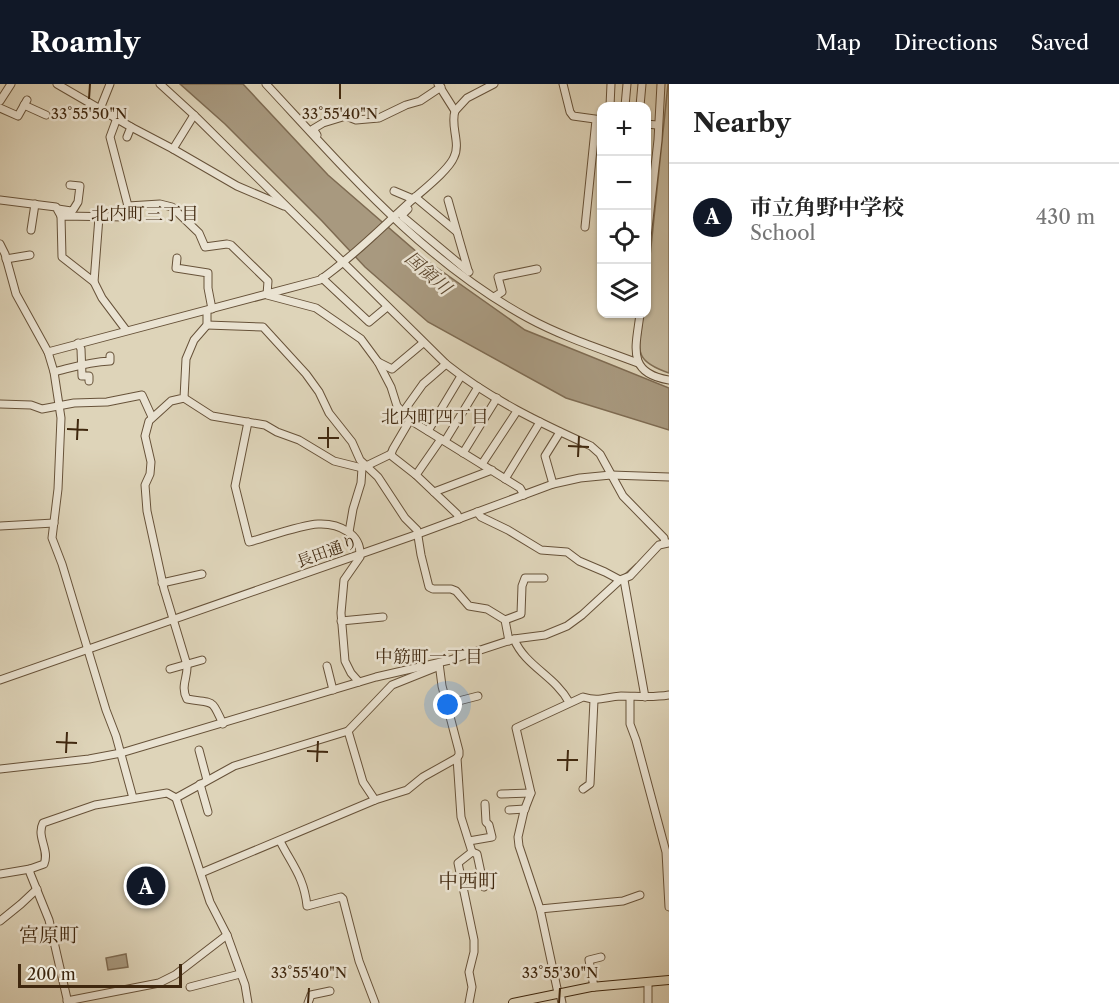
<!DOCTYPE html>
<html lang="en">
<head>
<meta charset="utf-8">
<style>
  :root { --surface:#fff; --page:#f2f2f2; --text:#222; --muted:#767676; --line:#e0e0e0; --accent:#111827 }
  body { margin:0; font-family:"Libre Caslon Text","Noto Serif JP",serif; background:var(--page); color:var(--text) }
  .controls { position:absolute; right:18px; top:18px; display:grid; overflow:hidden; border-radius:12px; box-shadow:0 2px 4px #0004 }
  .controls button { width:54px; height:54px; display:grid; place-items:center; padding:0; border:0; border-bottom:2px solid var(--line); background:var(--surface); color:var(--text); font:30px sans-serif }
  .scale { position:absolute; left:18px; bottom:15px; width:164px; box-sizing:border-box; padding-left:6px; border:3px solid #3f270e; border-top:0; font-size:16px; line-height:21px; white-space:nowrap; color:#3f270e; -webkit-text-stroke:4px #eae3d2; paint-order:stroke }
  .you { position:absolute; left:448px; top:621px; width:21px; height:21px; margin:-15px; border:4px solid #fff; border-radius:50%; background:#1a73e8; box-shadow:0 0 0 9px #1a73e833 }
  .badge { display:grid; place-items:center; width:39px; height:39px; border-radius:50%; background:var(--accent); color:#fff; font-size:20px; font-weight:700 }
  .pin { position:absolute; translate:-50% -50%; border:3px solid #fff; box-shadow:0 2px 6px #0006 }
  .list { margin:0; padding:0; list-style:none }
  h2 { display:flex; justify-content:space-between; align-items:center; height:78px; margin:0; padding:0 24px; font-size:26px }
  h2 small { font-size:20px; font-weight:400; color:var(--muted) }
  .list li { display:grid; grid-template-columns:39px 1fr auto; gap:18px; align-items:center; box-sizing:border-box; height:108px; padding:0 24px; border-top:2px solid var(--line) }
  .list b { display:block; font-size:22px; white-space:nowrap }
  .list p { margin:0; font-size:20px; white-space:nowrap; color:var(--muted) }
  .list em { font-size:20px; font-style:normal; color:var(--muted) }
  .icon { flex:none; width:33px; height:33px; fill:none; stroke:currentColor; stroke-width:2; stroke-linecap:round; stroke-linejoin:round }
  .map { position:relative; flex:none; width:669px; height:919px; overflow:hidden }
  header { display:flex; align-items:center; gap:36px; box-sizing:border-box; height:84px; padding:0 30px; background:var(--accent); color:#fff }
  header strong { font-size:28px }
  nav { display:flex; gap:33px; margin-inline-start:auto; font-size:21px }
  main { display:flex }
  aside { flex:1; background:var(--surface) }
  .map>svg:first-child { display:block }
</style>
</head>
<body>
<header>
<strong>Roamly</strong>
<nav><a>Map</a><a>Directions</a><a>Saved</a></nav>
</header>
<main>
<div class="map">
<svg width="669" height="919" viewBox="0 0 669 919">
  <rect width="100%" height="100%" fill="#ded4b9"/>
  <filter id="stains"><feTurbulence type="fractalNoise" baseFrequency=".00333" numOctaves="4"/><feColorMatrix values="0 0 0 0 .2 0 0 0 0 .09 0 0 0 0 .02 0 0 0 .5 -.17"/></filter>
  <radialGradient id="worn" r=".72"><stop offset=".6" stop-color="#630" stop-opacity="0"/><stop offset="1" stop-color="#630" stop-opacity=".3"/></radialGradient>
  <path fill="#c3b79c" stroke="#816f55" stroke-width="1.5" d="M668,0h1v289c-39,-13 -29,-25 -26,-59h3l1,-29z"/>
  <g fill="#a8997f" stroke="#7e6b52" stroke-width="1.5">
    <polygon points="180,0 243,0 328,91 426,176 525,246 669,304 669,346 566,314 428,238 365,183 322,137 225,40"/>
    <polygon points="126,870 128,883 108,886 106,874"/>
  </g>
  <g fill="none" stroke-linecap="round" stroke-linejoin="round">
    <polyline stroke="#7e6b52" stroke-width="1.5" points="624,491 636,480"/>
    <defs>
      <g id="minor">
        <polyline points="57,0 131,43 127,53"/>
        <path d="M160,0l34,31 252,249c44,35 94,59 145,82l9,8 23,42 41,42 1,5"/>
        <path d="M266,0c81,87 156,176 262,234 35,19 73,31 110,45"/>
        <polyline points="563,0 570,28 573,32 602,36"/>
        <polyline points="0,17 11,0"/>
        <polyline points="24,21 46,31"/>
        <polyline points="610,22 611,0"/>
        <polyline points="625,22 627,0"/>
        <polyline points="640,22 642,0"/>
        <polyline points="0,24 18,32 27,16"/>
        <polyline points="100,25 110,0"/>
        <polyline points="455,27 467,14 494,0"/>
        <polyline points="646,40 657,41"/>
        <polyline points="131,43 173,65 194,31"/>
        <polyline points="317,51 313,45 323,39 346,32 356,36 379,34 406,21 420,17 441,3"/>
        <polyline points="173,65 237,102 284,122"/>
        <polyline points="394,107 413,115"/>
        <polyline points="415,113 457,148 468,186"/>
        <polyline points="0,116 56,123 61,132"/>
        <polyline points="448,116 457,148"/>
        <polyline points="128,122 160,120 172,123 199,149 205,163 227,160 231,161 268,197 267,211 316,224 361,255 378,278 391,303 397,322 410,336 520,404 524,411"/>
        <polyline points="58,125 71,127 73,126 78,118 80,102 70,101"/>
        <polyline points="408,125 402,131 403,133 469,188"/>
        <polyline points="99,133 94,198 102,214 126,246"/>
        <polyline points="585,143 596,36"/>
        <polyline points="31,146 35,120"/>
        <polyline points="0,160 5,170 16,210 48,268 54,288 61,334 58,405 52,454 62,480 106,626 116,652 133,714"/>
        <polyline points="646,162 658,56 661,0"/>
        <polyline points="177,174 176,184 208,189 208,204 212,225"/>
        <polyline points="6,175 30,171"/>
        <polyline points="322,194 369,238 387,223"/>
        <polyline points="94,198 62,173 61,132 127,133 128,122 110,53 117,34"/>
        <polyline points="494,213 502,208 498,193 537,185"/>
        <path d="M207,227v14l-13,15 -8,19 -2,39 -13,3 -22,20 -4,15 6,26 -1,12 -5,11 2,26 17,78 23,76c1,13 -7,21 0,34 27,5 24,-2 36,25"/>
        <path d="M640,230c-4,33 -14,59 29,66"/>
        <polyline points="207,241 263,243 306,290 319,308 329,329 352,358 360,376 378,393 405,434 417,446 421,471 429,503 433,505 451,505 456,507 469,522 487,525 505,536 509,557"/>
        <polyline points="78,259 81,265 82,292 89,292 89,297"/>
        <path d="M48,268l272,-72c34,-24 62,-53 92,-80 11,-10 37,-30 42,-43 7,-14 -4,-31 1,-46l-17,-27"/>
        <polyline points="378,278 392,285 423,259"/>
        <path d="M54,288c20,-5 34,-10 56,-11v-5"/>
        <polyline points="184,314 212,332 265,341 277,348 299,356 334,377 362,384"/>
        <polyline points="0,320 31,321 42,325 74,319 107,318 142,311 152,333"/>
        <polyline points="403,328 423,300 446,280"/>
        <polyline points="410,336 393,365 391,370 393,373 416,391 457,430 459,435"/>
        <path d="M248,338l-13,64 14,56c19,-5 51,-17 69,-18 21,-1 44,10 42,33l-16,23 -3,33 4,48 6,12 8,9"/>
        <polyline points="428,347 461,292"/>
        <polyline points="445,357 478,303"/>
        <polyline points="463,369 497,314"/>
        <polyline points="482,380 517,327"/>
        <polyline points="416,391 441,355"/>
        <polyline points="505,395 540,338"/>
        <polyline points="553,400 545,372 560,348"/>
        <polyline points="434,408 492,386"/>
        <polyline points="477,428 481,433 508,446 541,466 567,468 579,477 605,488 620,496"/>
        <polyline points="0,442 54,439"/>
        <polyline points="349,448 353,425 361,399 362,384 391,370"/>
        <polyline points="624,496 645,613"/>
        <polyline points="162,499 202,490"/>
        <polyline points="505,536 521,530 522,502 525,494 544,494"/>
        <polyline points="341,537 383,533"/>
        <path d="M514,555c11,27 41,37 55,63"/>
        <polyline points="439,579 442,602 459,667 459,671 457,674 461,733 472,768 458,779 474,856 474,868 469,888 472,903 469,919"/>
        <polyline points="327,582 333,606"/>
        <polyline points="170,585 202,576"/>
        <polyline points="0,596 418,450 553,400 580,394 611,391 669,393"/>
        <polyline points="630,613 630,640 636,656 666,768 669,823"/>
        <polyline points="447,620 478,612"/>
        <polyline points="348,647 363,698 375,716"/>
        <polyline points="199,666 207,696"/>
        <polyline points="0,685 89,675 121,669 376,593 450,576 514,555 545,551 567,542 582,531 620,496 630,492 659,461 669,459"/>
        <polyline points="200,700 208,728"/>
        <polyline points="583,705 590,700 594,616"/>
        <polyline points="501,710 531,709"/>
        <polyline points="176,714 210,818 227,851 245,901 248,919"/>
        <polyline points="509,726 525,725"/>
        <path d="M280,757c12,24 24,36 27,65l34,-9 2,2 16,62 16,42"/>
        <polyline points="469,757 492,753 489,741 486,738 485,720"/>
        <polyline points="472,768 477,770 484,803"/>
        <polyline points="201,789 375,716 407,706 423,693 457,674"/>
        <polyline points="0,790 30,785"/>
        <polyline points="540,825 623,817 640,811"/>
        <polyline points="0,837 21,820 37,805"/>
        <polyline points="190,903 240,890"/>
        <polyline points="594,903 589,876 601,873"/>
        <path d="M558,909l-18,-84 -21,-63 -1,-9 6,-26 7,-18 -15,-65 67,-31c17,5 21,0 38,-1 16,0 32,2 48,-1"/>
        <polyline points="560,909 562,919"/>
        <polyline points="67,917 159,899 175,891 227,851"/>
        <path d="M68,919l-19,-83 -19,-47v-4l14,-5c6,-14 -8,-27 -1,-41l52,-18 72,-12 9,5 58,-32 114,-35 44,-46 45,-18"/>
        <polyline points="308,919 311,911 330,907"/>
        <polyline points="648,919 648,898"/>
      </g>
      <polyline id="major" points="513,919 591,903 669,896"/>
    </defs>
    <use href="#minor" stroke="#675239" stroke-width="9"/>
    <use href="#major" stroke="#3f270e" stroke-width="10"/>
    <use href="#minor" stroke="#eae3d2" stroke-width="7"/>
    <use href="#major" stroke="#ded4b9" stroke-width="8"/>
  </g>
  <path fill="none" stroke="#3f270e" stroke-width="2" d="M89,15l1,-15M340,15v-15M67,345l21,1M318,354h21M77,356l1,-21M568,362l21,1M328,364v-21M578,373l1,-21M56,658l21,1M307,667l21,1M66,669l1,-21M557,676h21M317,678l1,-21M567,687l1,-21M308,919l1,-15M559,919l1,-15"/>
  <g text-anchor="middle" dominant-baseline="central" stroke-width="5" stroke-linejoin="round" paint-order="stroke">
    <g font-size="16" fill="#3f270e" stroke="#eae3d2">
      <text transform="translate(327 467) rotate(-20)">長田通り</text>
    </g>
    <g font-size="18" fill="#3f270e" stroke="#eae3d2">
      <text x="145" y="130">北内町三丁目</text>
      <text x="435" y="333">北内町四丁目</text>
      <text x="429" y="573">中筋町一丁目</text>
    </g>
    <g font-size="18" font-style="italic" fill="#5e4930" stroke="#eae3d2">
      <text transform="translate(428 189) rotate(41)">国領川</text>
    </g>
    <g font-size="20" fill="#3f270e" stroke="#eae3d2">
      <text x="468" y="797">中西町</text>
      <text x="49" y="851">宮原町</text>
    </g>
  </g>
  <g font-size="15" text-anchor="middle" fill="#3f270e" stroke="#eae3d2" stroke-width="5" stroke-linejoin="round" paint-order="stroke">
    <text x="89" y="35">33°55'50"N</text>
    <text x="340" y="35">33°55'40"N</text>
    <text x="309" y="894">33°55'40"N</text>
    <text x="560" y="894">33°55'30"N</text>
  </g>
  <rect width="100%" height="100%" filter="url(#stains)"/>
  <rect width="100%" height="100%" fill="url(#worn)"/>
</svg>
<div class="controls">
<button>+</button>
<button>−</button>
<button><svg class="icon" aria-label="locate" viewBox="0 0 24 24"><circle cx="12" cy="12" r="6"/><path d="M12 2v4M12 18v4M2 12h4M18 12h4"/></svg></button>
<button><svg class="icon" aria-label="layers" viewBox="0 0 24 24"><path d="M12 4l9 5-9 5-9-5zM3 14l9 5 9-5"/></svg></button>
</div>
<div class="scale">200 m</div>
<div class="you"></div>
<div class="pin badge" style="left:146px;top:802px">A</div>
</div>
<aside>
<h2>Nearby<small></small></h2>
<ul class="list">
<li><span class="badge">A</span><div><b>市立角野中学校</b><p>School</p></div><em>430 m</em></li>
</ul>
</aside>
</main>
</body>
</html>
